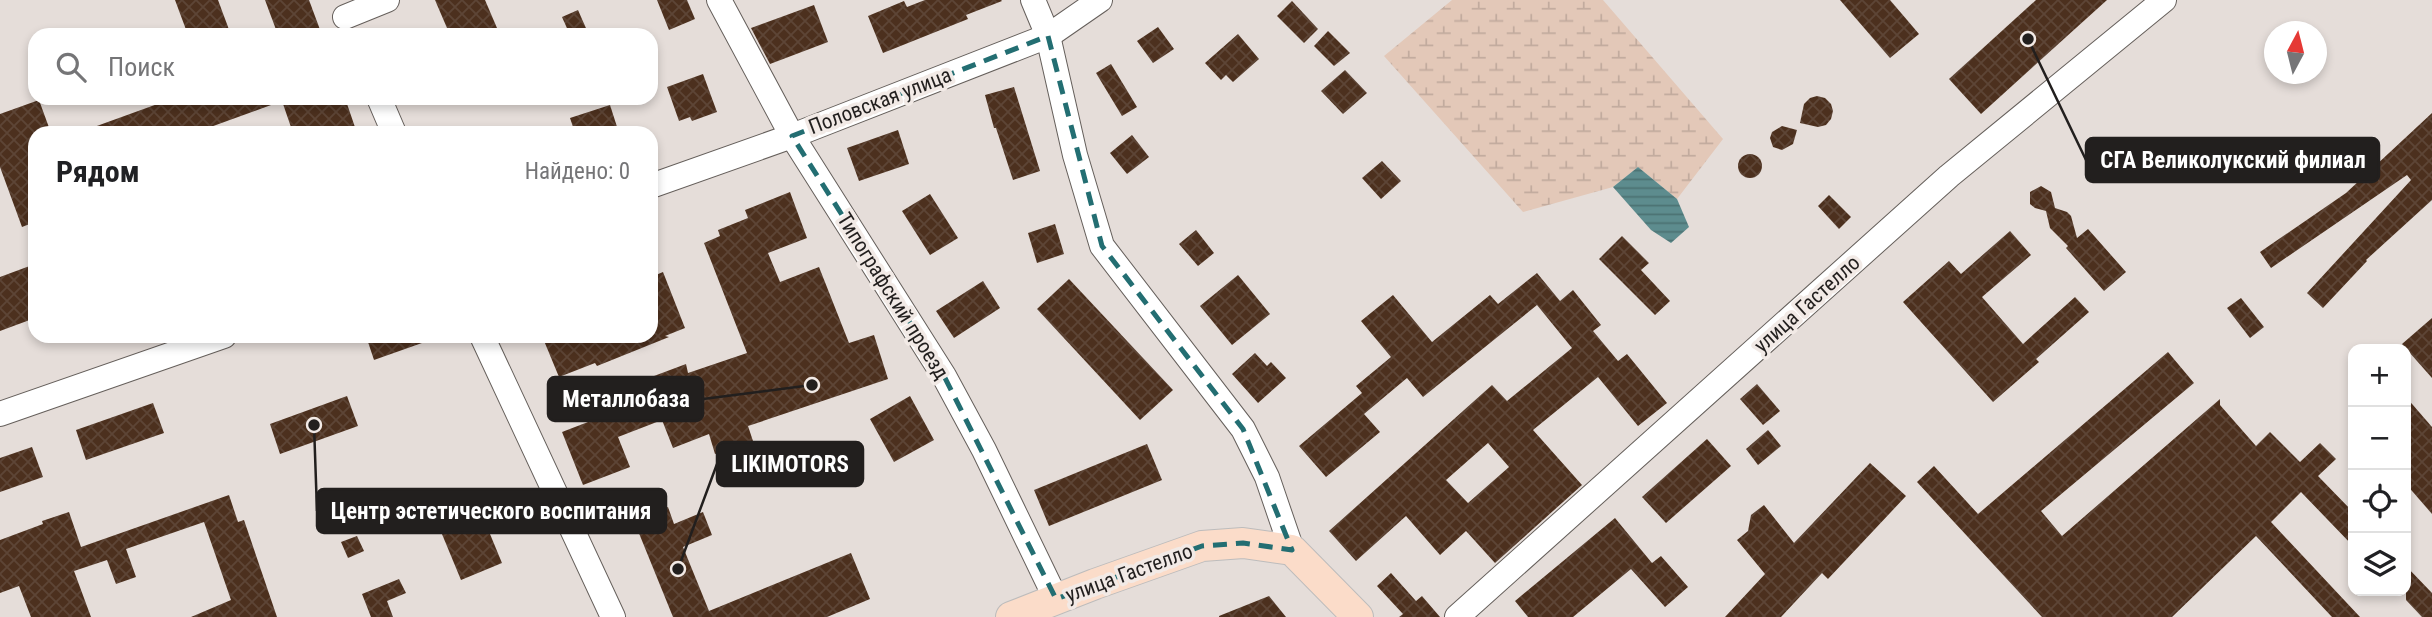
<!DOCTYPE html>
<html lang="ru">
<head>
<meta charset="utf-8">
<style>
  :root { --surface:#fff; --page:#f2f2f2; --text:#202124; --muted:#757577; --line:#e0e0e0 }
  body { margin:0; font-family:"Roboto Condensed",sans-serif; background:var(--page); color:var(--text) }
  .controls { position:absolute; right:21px; bottom:21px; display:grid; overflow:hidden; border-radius:14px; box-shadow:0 4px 10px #0003 }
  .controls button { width:63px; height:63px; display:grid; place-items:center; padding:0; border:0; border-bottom:2px solid var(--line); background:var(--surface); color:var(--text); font:35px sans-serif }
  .compass { position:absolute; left:2264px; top:21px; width:63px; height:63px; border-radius:50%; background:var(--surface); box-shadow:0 4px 10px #0003; rotate:7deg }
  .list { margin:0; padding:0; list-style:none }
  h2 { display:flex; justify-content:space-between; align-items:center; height:91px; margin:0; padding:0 28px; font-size:30px }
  h2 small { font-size:23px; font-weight:400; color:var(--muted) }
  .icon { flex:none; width:38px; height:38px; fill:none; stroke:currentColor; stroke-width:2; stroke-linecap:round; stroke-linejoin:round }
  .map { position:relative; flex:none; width:2432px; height:617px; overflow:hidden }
  .search { position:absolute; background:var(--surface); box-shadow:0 4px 10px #0003; left:28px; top:28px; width:630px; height:77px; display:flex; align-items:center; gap:18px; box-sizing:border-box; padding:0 24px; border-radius:21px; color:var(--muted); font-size:26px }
  .panel { position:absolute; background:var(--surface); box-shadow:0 4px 10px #0003; left:28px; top:126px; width:630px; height:217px; border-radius:21px }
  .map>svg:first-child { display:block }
</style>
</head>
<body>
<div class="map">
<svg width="2432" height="617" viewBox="0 0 2432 617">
  <defs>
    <pattern id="wetland-marsh" width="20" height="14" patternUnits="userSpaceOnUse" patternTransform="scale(1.75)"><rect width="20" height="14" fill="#e3c8b8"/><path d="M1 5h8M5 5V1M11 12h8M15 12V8" fill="none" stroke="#c2ab9e"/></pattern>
    <pattern id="water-rules" width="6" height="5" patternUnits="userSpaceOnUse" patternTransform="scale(1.75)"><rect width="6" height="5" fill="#5d8c8e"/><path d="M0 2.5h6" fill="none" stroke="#4c7273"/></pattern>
    <pattern id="building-cross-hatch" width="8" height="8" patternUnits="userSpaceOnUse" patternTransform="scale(1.75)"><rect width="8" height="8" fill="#4c301e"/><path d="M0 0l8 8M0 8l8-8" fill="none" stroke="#5d4536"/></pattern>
  </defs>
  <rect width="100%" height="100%" fill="#e5ddd9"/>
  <polygon fill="url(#wetland-marsh)" points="1452,0 1603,0 1723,139 1677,199 1638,167 1613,187 1523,212 1384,56"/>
  <polygon fill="url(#water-rules)" points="1638,167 1677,199 1689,227 1671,243 1651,230 1613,187"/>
  <g fill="url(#building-cross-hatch)" fill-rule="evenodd">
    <polygon points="175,0 218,0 231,35 188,35"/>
    <polygon points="265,0 309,0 322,35 278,35"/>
    <polygon points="435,0 485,0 497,28 480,35 450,35"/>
    <polygon points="657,0 687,0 695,19 669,30"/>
    <polygon points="925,0 1001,0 1002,1 966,15 968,19 883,53 868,16 904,1 907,7"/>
    <polygon points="1840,0 1890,0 1919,34 1890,58"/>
    <polygon points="2036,0 2107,0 1981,114 1949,79"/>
    <polygon points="1292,1 1318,29 1304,43 1277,16"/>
    <polygon points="814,5 828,42 770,64 751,28"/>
    <polygon points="578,10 589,35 570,35 562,17"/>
    <polygon points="1158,27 1174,49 1153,63 1137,41"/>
    <polygon points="1328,31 1350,53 1334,66 1314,46"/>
    <polygon points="1238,34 1259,59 1233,82 1226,75 1221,80 1205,63"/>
    <polygon points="1111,64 1137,107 1122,116 1096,73"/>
    <polygon points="1345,70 1367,93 1343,114 1321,91"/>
    <polygon points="703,74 717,112 692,121 690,117 679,121 667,87"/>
    <polygon points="1014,87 1040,171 1013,180 996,128 994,128 985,95"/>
    <polygon points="1817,96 1825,98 1831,104 1833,111 1831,119 1826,125 1818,127 1800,123 1804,104 1810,98"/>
    <polygon points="174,98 345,98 357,133 293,133 282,101 194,133 84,133 83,131"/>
    <polygon points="39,100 51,133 35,133 35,222 22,227 0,167 0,114"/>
    <polygon points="610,105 619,133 575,133 570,118"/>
    <polygon points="2432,113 2432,200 2366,260 2367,261 2323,308 2307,293 2411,180 2407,175 2271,268 2260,252 2346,193"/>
    <polygon points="1782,126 1797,130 1793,144 1782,150 1773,147 1770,138 1772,132"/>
    <polygon points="898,130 909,164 859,181 847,148"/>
    <polygon points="1132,135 1149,157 1127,174 1110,153"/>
    <circle cx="1750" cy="166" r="12"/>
    <polygon points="1382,161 1401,181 1381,199 1362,178"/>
    <polygon points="2041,186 2051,192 2055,208 2067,212 2071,216 2077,238 2088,229 2126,272 2104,291 2066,248 2068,246 2050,228 2046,211 2035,208 2030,204 2030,192"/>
    <polygon points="790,192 807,238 768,253 780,282 819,267 849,343 874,335 888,379 748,426 753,441 715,454 709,434 673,448 662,420 618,437 630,467 583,485 562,432 653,397 646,379 686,364 688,373 747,353 704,243 720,236 718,230 748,218 745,210"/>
    <polygon points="930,194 958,238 930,255 902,211"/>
    <polygon points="1829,195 1851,217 1839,229 1818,206"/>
    <polygon points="1055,224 1064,254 1037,263 1028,233"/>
    <polygon points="1196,230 1214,253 1198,266 1179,244"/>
    <polygon points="2010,231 2031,255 1982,297 2023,344 2075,297 2089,312 2036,359 2039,362 1993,402 1903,302 1949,261 1961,274"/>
    <polygon points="1622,236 1649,263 1641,270 1670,301 1655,315 1599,259"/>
    <polygon points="35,264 35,318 0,331 0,277"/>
    <polygon points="663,272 685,328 665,336 669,337 597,366 595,363 559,377 542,336 651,336 651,277"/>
    <path d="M1537,273l23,28 13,-11 28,35 -8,6 25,30 9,-7 40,49 -29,23 -40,-49 -65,53 49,55 -87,78 -29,-32 -26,24 -34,-39 -50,45 -27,-30 163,-146 15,16 65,-53 -35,-43 -114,92 -16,-19 -43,36 16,18 -54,45 -27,-31 63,-53 -6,-7 35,-29 -30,-36 32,-26 39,47 58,-47 8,9zM1488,443l21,24 -41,36 -22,-23z"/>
    <polygon points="1238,275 1270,314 1232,345 1200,306"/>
    <polygon points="1069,279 1173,390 1140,420 1037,309"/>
    <polygon points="983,281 1000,308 954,338 936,311"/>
    <polygon points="2241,298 2264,327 2250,338 2227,308"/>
    <polygon points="2432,318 2432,378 2402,344"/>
    <polygon points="366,336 435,336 436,338 374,360"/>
    <polygon points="2168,352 2194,383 2041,511 2062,536 2220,399 2220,405 2256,446 2270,432 2300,462 2320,443 2336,459 2318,476 2353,512 2353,546 2301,492 2271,522 2360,617 2332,617 2256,536 2172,617 2042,617 1917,482 1934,466 1978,514"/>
    <polygon points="1255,353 1267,366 1271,362 1286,378 1258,403 1232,374"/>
    <polygon points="1757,384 1780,411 1763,425 1740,399"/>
    <polygon points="347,396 358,426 280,454 270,424"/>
    <polygon points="910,396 934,440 894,462 870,419"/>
    <polygon points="2406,397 2432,427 2432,514 2406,484"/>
    <polygon points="153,403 164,433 86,460 76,430"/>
    <polygon points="1768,430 1781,446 1758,465 1746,449"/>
    <polygon points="1707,439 1731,466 1666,523 1642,497"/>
    <polygon points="1147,444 1162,480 1049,526 1034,490"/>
    <polygon points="32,447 43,477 0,492 0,458"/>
    <polygon points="1870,463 1906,496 1828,579 1822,573 1781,617 1725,617 1765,574 1737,540 1748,531 1751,515 1764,505 1794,543"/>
    <polygon points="473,493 502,563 461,580 432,510"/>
    <polygon points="229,495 238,522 244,520 277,617 191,617 231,600 204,522 126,549 136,577 116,584 107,560 74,571 91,617 31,617 19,586 0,593 0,540 43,524 42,521 69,512 81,547"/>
    <polygon points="668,507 674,524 703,512 712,535 683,547 709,611 851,553 870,599 827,617 673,617 634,521"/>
    <polygon points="1615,518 1652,563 1661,556 1688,587 1665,607 1631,569 1573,617 1528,617 1515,601"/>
    <polygon points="357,536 364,551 348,558 341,542"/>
    <polygon points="2406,566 2432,593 2432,617 2422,617 2406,600"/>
    <polygon points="1391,573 1416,601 1422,596 1440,617 1399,617 1403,614 1377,586"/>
    <polygon points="399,579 406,593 387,601 393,617 371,617 362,594"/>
    <polygon points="1269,596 1286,617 1219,617 1219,616"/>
  </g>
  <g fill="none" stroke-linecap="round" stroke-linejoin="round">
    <defs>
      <g id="minor">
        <polyline points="719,0 792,136 944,376 984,450 1056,599"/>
        <polyline points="1033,0 1048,36 1075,155 1102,246 1243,429 1267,477 1292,550"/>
        <polyline points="345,17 387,0"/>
        <polyline points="379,98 394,133"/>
        <polyline points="651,186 792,136 1048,36 1100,0"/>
        <polyline points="482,336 613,617"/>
        <polyline points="0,414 224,336"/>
        <polyline points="1457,617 1949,176 2164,0"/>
      </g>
      <polyline id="major" points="1011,617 1095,584 1202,546 1243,543 1292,550 1358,617"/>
    </defs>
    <use href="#minor" stroke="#655f5b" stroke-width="26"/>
    <use href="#major" stroke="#bdbcbc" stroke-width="32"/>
    <use href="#minor" stroke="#fff" stroke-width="24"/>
    <use href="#major" stroke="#fbdcc9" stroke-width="30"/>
  </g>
  <path fill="none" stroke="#236e72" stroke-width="5" stroke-dasharray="14 9" stroke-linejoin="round" d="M1048,36l54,210 141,183 49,121 -49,-7 -41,3 -146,53 -112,-223 -152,-240z"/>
  <g text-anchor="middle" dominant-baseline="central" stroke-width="7" stroke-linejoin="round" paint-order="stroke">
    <g font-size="21" fill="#221f1e" stroke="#f2eae6">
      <text transform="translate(880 101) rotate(-21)">Половская улица</text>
      <text transform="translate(893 296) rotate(58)">Типографский проезд</text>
      <text transform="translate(1807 304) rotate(-42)">улица Гастелло</text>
      <text transform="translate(1129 573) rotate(-20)">улица Гастелло</text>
    </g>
  </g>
  <path fill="none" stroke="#221f1e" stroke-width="2.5" d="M2028 39L2086 160M812 385L703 399M678 569L717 464M314 425L317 511"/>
  <g fill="#221f1e" stroke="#f2eae6" stroke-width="2.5">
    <circle cx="2028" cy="39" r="7"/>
    <circle cx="812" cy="385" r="7"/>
    <circle cx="678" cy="569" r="7"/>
    <circle cx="314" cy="425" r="7"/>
  </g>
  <g fill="#221f1e" stroke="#221f1e" stroke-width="2.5">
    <rect x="2086" y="138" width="293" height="44" rx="7"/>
    <rect x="548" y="377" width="155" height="44" rx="7"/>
    <rect x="717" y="442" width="146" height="44" rx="7"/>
    <rect x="317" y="489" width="349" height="44" rx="7"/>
  </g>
  <g font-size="23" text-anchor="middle" font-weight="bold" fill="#fff">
    <text x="2233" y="168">СГА Великолукский филиал</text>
    <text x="626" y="407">Металлобаза</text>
    <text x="790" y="472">LIKIMOTORS</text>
    <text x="491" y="519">Центр эстетического воспитания</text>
  </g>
</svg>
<div class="controls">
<button>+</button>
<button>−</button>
<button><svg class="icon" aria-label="locate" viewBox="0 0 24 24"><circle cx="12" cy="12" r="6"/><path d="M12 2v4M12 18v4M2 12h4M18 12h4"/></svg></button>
<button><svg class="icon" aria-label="layers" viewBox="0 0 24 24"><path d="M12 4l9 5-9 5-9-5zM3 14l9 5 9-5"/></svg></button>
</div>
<svg class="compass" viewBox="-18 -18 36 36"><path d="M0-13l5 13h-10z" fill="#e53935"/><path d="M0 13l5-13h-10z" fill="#757577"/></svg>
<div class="search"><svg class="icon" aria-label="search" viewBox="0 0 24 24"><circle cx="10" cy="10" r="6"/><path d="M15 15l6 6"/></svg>Поиск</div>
<section class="panel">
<h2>Рядом<small>Найдено: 0</small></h2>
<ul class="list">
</ul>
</section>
</div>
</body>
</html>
